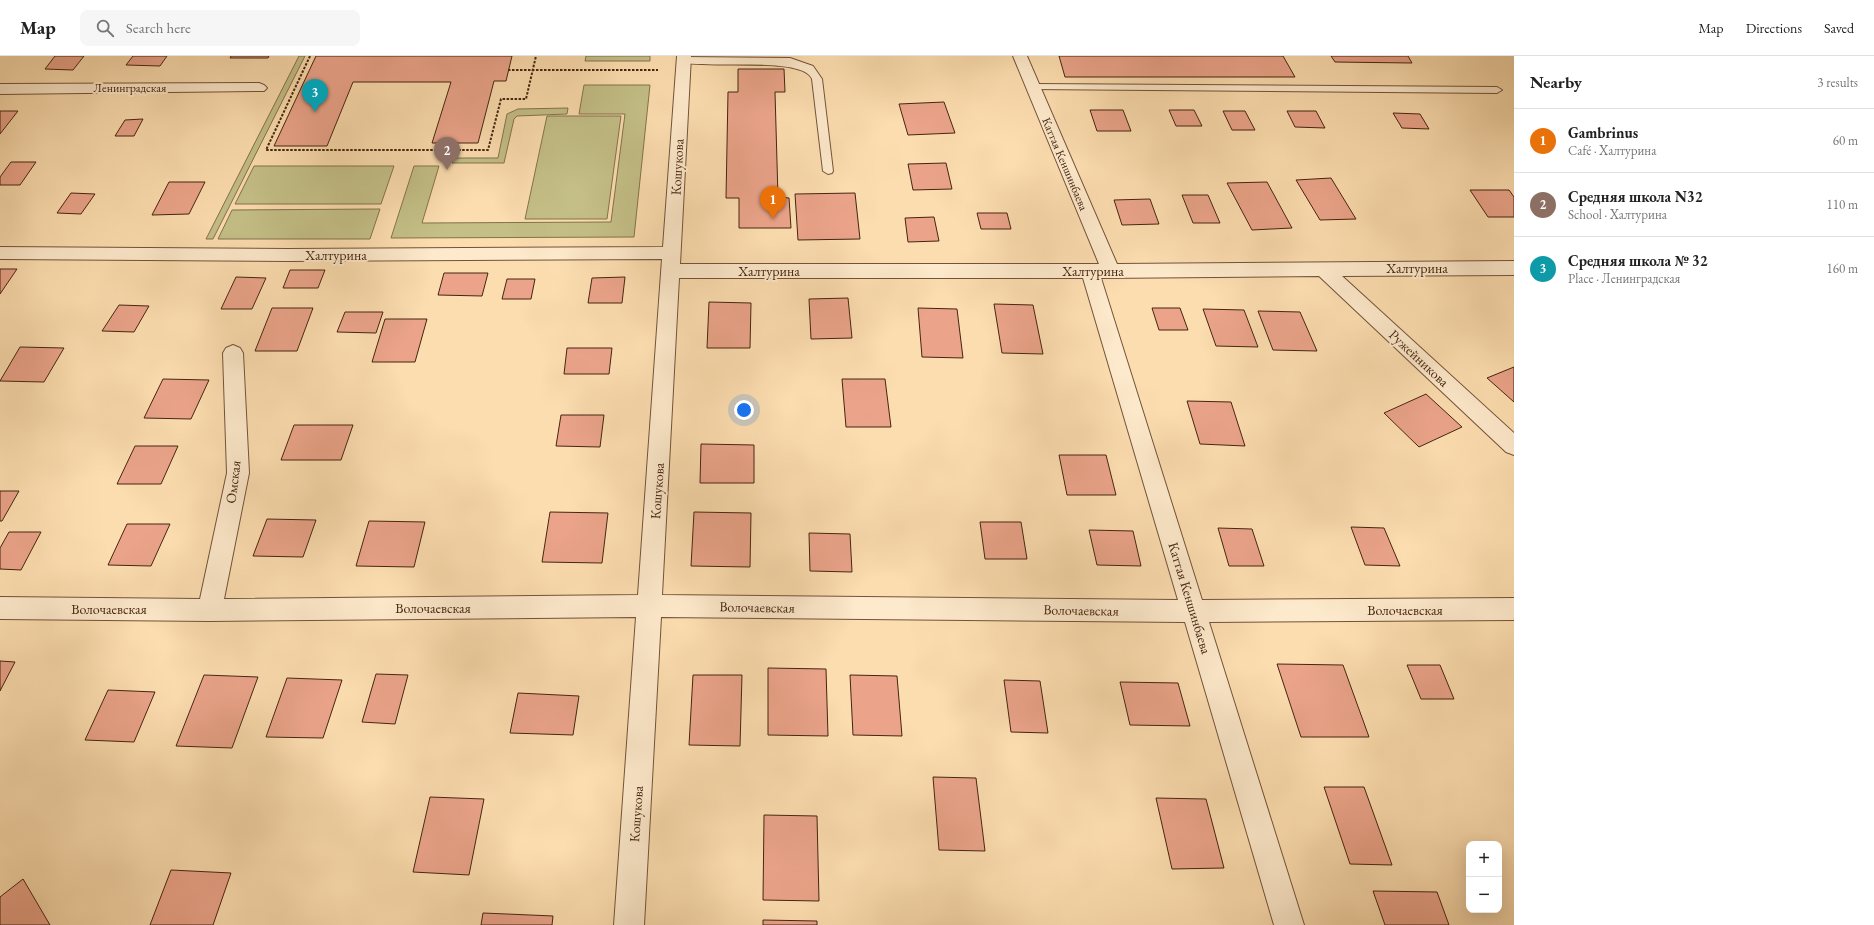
<!DOCTYPE html>
<html lang="en">
<head>
<meta charset="utf-8">
<style>
  :root { --surface:#fff; --page:#f6f6f6; --text:#222; --muted:#767676; --line:#e0e0e0; --accent:#111827 }
  body { margin:0; font-family:"EB Garamond",serif; background:var(--page); color:var(--text) }
  .controls { position:absolute; right:12px; bottom:12px; display:grid; overflow:hidden; border-radius:8px; box-shadow:0 4px 16px #0002 }
  .controls button { width:36px; height:36px; display:grid; place-items:center; padding:0; border:0; border-bottom:1px solid var(--line); background:var(--surface); color:var(--text); font:20px sans-serif }
  .you { position:absolute; left:744px; top:354px; width:14px; height:14px; margin:-10px; border:3px solid #fff; border-radius:50%; background:#1a73e8; box-shadow:0 0 0 6px #1a73e833 }
  .badge { display:grid; place-items:center; width:26px; height:26px; border-radius:50%; background:var(--accent); color:#fff; font-size:13px; font-weight:700 }
  .pin { position:absolute; translate:-50% -33px; filter:drop-shadow(0 1px 2px #0008) }
  .pin::after { content:''; position:absolute; top:21px; width:14px; height:12px; background:inherit; clip-path:polygon(0 0,100% 0,50% 100%) }
  .list { margin:0; padding:0; list-style:none }
  h2 { display:flex; justify-content:space-between; align-items:center; height:52px; margin:0; padding:0 16px; font-size:17px }
  h2 small { font-size:13px; font-weight:400; color:var(--muted) }
  .list li { display:grid; grid-template-columns:26px 1fr auto; gap:12px; align-items:center; box-sizing:border-box; height:64px; padding:0 16px; border-top:1px solid var(--line) }
  .list b { display:block; font-size:15px; white-space:nowrap }
  .list p { margin:0; font-size:13px; white-space:nowrap; color:var(--muted) }
  .list em { font-size:13px; font-style:normal; color:var(--muted) }
  .icon { flex:none; width:22px; height:22px; fill:none; stroke:currentColor; stroke-width:2; stroke-linecap:round; stroke-linejoin:round }
  .map { position:relative; flex:none; width:1514px; height:869px; overflow:hidden }
  header { display:flex; align-items:center; gap:24px; box-sizing:border-box; height:56px; padding:0 20px; background:var(--surface); border-bottom:1px solid var(--line) }
  header strong { font-size:19px }
  nav { display:flex; gap:22px; margin-inline-start:auto; font-size:14px }
  .search { width:280px; height:36px; background:var(--page); display:flex; align-items:center; gap:10px; box-sizing:border-box; padding:0 14px; border-radius:8px; color:var(--muted); font-size:15px }
  main { display:flex }
  aside { flex:1; background:var(--surface) }
  .map>svg:first-child { display:block }
</style>
</head>
<body>
<header>
<strong>Map</strong>
<div class="search"><svg class="icon" aria-label="search" viewBox="0 0 24 24"><circle cx="10" cy="10" r="6"/><path d="M15 15l6 6"/></svg>Search here</div>
<nav><a>Map</a><a>Directions</a><a>Saved</a></nav>
</header>
<main>
<div class="map">
<svg width="1514" height="869" viewBox="0 0 1514 869">
  <rect width="100%" height="100%" fill="#fcddaf"/>
  <filter id="stains"><feTurbulence type="fractalNoise" baseFrequency=".005" numOctaves="4"/><feColorMatrix values="0 0 0 0 .2 0 0 0 0 .09 0 0 0 0 .02 0 0 0 .5 -.17"/></filter>
  <radialGradient id="worn" r=".72"><stop offset=".6" stop-color="#630" stop-opacity="0"/><stop offset="1" stop-color="#630" stop-opacity=".3"/></radialGradient>
  <g fill="#c4bf87" stroke="#84724c">
    <polygon points="299,0 305,0 213,183 206,183"/>
    <polygon points="586,0 650,0 650,5 585,5"/>
    <polygon points="584,29 650,29 634,181 391,182 414,110 439,110 422,167 611,166 625,58 579,58"/>
    <polygon points="568,52 567,58 517,60 514,63 504,107 452,107 454,102 498,102 507,58 518,53"/>
    <polygon points="547,60 621,60 607,163 525,163"/>
    <polygon points="254,110 394,110 381,148 235,148"/>
    <polygon points="380,153 370,183 218,183 232,154"/>
  </g>
  <g fill="#eba48a" stroke="#452510">
    <polygon points="55,0 84,0 73,14 45,13"/>
    <polygon points="133,0 167,0 160,10 126,9"/>
    <polygon points="231,0 269,0 268,2 230,2"/>
    <polygon points="316,0 512,0 506,25 494,25 478,87 432,87 451,26 353,26 327,90 274,90"/>
    <polygon points="1059,0 1283,0 1295,21 1065,21"/>
    <polygon points="1331,0 1408,0 1412,7 1335,6"/>
    <polygon points="738,13 784,13 785,36 775,36 778,141 789,142 791,172 739,172 739,142 726,142 728,36 738,36"/>
    <polygon points="944,46 955,77 908,79 899,48"/>
    <polygon points="1090,54 1123,54 1131,75 1097,75"/>
    <polygon points="1169,54 1194,54 1202,70 1176,70"/>
    <polygon points="0,55 18,55 0,78"/>
    <polygon points="1223,55 1245,55 1255,74 1232,74"/>
    <polygon points="1287,55 1316,55 1325,72 1295,71"/>
    <polygon points="1393,57 1420,58 1429,73 1402,72"/>
    <polygon points="143,63 134,80 115,80 125,64"/>
    <polygon points="11,106 36,106 20,129 0,129 0,121"/>
    <polygon points="946,107 952,133 913,134 908,108"/>
    <polygon points="1331,122 1356,163 1320,164 1296,124"/>
    <polygon points="169,126 205,126 189,158 152,159"/>
    <polygon points="1267,126 1292,172 1252,174 1227,127"/>
    <polygon points="1470,134 1509,134 1514,141 1514,161 1488,161"/>
    <polygon points="71,137 95,138 81,158 57,157"/>
    <polygon points="855,137 860,183 798,184 795,138"/>
    <polygon points="1182,139 1208,139 1220,167 1193,167"/>
    <polygon points="1150,143 1159,168 1122,169 1114,144"/>
    <polygon points="977,157 1007,157 1011,173 981,173"/>
    <polygon points="934,161 939,185 908,186 905,162"/>
    <polygon points="0,213 17,213 0,238"/>
    <polygon points="290,214 325,214 318,232 283,232"/>
    <polygon points="444,217 488,217 482,240 438,239"/>
    <polygon points="236,221 266,222 252,253 221,253"/>
    <polygon points="625,221 622,247 588,247 592,222"/>
    <polygon points="507,223 535,223 531,243 502,243"/>
    <polygon points="848,242 852,282 811,283 809,243"/>
    <polygon points="709,246 751,247 750,292 707,292"/>
    <polygon points="994,248 1033,249 1043,298 1002,297"/>
    <polygon points="119,249 149,250 134,276 102,275"/>
    <polygon points="272,252 313,252 297,295 255,295"/>
    <polygon points="918,252 957,253 963,302 922,301"/>
    <polygon points="1152,252 1180,252 1188,274 1159,274"/>
    <polygon points="1203,253 1244,254 1258,291 1216,290"/>
    <polygon points="1258,255 1300,256 1317,295 1273,294"/>
    <polygon points="345,256 383,256 376,277 337,276"/>
    <polygon points="385,263 427,263 415,306 372,306"/>
    <polygon points="20,291 64,292 44,326 0,325"/>
    <polygon points="567,292 612,292 609,318 564,318"/>
    <polygon points="1514,311 1514,346 1487,322"/>
    <polygon points="163,323 209,324 191,363 144,362"/>
    <polygon points="842,323 885,323 891,371 846,371"/>
    <polygon points="1426,338 1462,371 1419,391 1384,357"/>
    <polygon points="1187,345 1231,346 1245,390 1200,388"/>
    <polygon points="561,359 604,359 600,391 556,390"/>
    <polygon points="294,369 353,369 341,404 281,404"/>
    <polygon points="701,388 754,389 754,427 700,427"/>
    <polygon points="135,390 178,390 161,428 117,428"/>
    <polygon points="1059,399 1106,399 1116,439 1067,439"/>
    <polygon points="0,435 19,435 2,465 0,465"/>
    <polygon points="550,456 608,457 602,507 542,506"/>
    <polygon points="694,456 751,457 750,511 691,510"/>
    <polygon points="267,463 316,464 303,501 253,500"/>
    <polygon points="369,465 425,466 414,511 356,510"/>
    <polygon points="980,466 1021,466 1027,503 985,503"/>
    <polygon points="127,468 170,468 151,510 108,509"/>
    <polygon points="1351,471 1384,472 1400,510 1365,509"/>
    <polygon points="1218,472 1252,473 1264,510 1229,510"/>
    <polygon points="1089,474 1133,475 1141,510 1097,509"/>
    <polygon points="9,476 41,476 21,514 0,513 0,492"/>
    <polygon points="809,477 850,478 852,516 810,515"/>
    <polygon points="0,605 15,606 0,635"/>
    <polygon points="1277,608 1343,609 1369,681 1301,681"/>
    <polygon points="1407,609 1440,609 1454,643 1421,643"/>
    <polygon points="768,612 826,613 828,680 768,679"/>
    <polygon points="376,618 408,619 395,668 362,666"/>
    <polygon points="204,619 258,621 232,692 176,690"/>
    <polygon points="693,619 742,619 740,690 689,689"/>
    <polygon points="850,619 897,620 902,680 853,679"/>
    <polygon points="287,622 342,624 323,682 266,681"/>
    <polygon points="1004,624 1040,625 1048,677 1011,676"/>
    <polygon points="1120,626 1178,627 1190,670 1130,669"/>
    <polygon points="108,634 155,636 134,686 85,684"/>
    <polygon points="518,637 579,640 573,679 510,677"/>
    <polygon points="933,721 976,722 985,795 939,794"/>
    <polygon points="1324,731 1364,731 1392,809 1350,808"/>
    <polygon points="430,741 484,743 469,819 413,816"/>
    <polygon points="1156,742 1206,743 1224,812 1172,813"/>
    <polygon points="764,759 817,760 819,845 763,844"/>
    <polygon points="171,814 231,817 213,869 150,869"/>
    <polygon points="23,823 50,869 0,869 0,841"/>
    <polygon points="1373,835 1437,836 1449,869 1385,869"/>
    <polygon points="483,857 553,860 552,869 481,869"/>
    <polygon points="763,864 817,865 817,869 763,869"/>
  </g>
  <g fill="none" stroke-linecap="round" stroke-linejoin="round">
    <defs>
      <g id="service">
        <path d="M683,1l107,1 23,8 9,13 11,92 -1,2 -4,1 -5,-3 -11,-92c-9,-23 -105,-10 -132,-17l-1,-2z"/>
        <polygon points="1033,28 1497,31 1502,34 1497,37 1030,33 1028,31"/>
      </g>
      <g id="minor">
        <path d="M677,0h14l-11,208h419l-86,-208h14l90,208 397,-3v14l-172,1 172,157v22l-8,-3 -187,-176 -218,2 101,322 312,-2v22l-305,2 95,303h-30l-89,-303 -524,-5 -17,308h-30l22,-308 -426,4 -210,-2v-22l200,2 27,-126 -4,-120 3,-5 7,-3 7,3 3,5 6,120 -25,126 414,-4 24,-336 -374,2 -288,-2v-12l288,2 375,-2zM679,222h404l95,322 -516,-5z"/>
        <polygon points="259,27 264,29 267,32 264,35 0,38 0,28"/>
      </g>
    </defs>
    <use href="#service" stroke="#735338" stroke-width="2"/>
    <use href="#minor" stroke="#735338" stroke-width="2"/>
    <g stroke="#452510" stroke-width="2" stroke-dasharray="2.5 1.5" stroke-linecap="butt">
      <polyline points="310,0 266,94 488,94 501,43 526,43 536,0"/>
      <polyline points="508,14 658,14"/>
    </g>
    <use href="#service" fill="#fde9cb" fill-rule="evenodd"/>
    <use href="#minor" fill="#fde9cb" fill-rule="evenodd"/>
  </g>
  <g text-anchor="middle" dominant-baseline="central" stroke-width="4" stroke-linejoin="round" paint-order="stroke">
    <g font-size="12" fill="#452510" stroke="#fde9cb">
      <text x="130" y="32">Ленинградская</text>
      <text transform="translate(1065 108) rotate(67)">Каттая Кеншинбаева</text>
    </g>
    <g font-size="14" fill="#452510" stroke="#fde9cb">
      <text transform="translate(677 111) rotate(-87)">Кошукова</text>
      <text x="336" y="199">Халтурина</text>
      <text x="1417" y="212">Халтурина</text>
      <text x="769" y="215">Халтурина</text>
      <text x="1093" y="215">Халтурина</text>
      <text transform="translate(1419 302) rotate(43)">Ружейникова</text>
      <text transform="translate(233 426) rotate(-83)">Омская</text>
      <text transform="translate(657 435) rotate(-86)">Кошукова</text>
      <text transform="translate(1190 542) rotate(73)">Каттая Кеншинбаева</text>
      <text transform="translate(757 551) rotate(1)">Волочаевская</text>
      <text x="433" y="552">Волочаевская</text>
      <text x="109" y="553">Волочаевская</text>
      <text transform="translate(1081 554) rotate(1)">Волочаевская</text>
      <text x="1405" y="554">Волочаевская</text>
      <text transform="translate(636 758) rotate(-86)">Кошукова</text>
    </g>
  </g>
  <rect width="100%" height="100%" filter="url(#stains)"/>
  <rect width="100%" height="100%" fill="url(#worn)"/>
</svg>
<div class="controls">
<button>+</button>
<button>−</button>
</div>
<div class="you"></div>
<div class="pin badge" style="left:773px;top:163px;background:#e8710a">1</div>
<div class="pin badge" style="left:447px;top:114px;background:#8d6e63">2</div>
<div class="pin badge" style="left:315px;top:56px;background:#0f9aa8">3</div>
</div>
<aside>
<h2>Nearby<small>3 results</small></h2>
<ul class="list">
<li><span class="badge" style="background:#e8710a">1</span><div><b>Gambrinus</b><p>Café · Халтурина</p></div><em>60 m</em></li>
<li><span class="badge" style="background:#8d6e63">2</span><div><b>Средняя школа N32</b><p>School · Халтурина</p></div><em>110 m</em></li>
<li><span class="badge" style="background:#0f9aa8">3</span><div><b>Средняя школа № 32</b><p>Place · Ленинградская</p></div><em>160 m</em></li>
</ul>
</aside>
</main>
</body>
</html>
